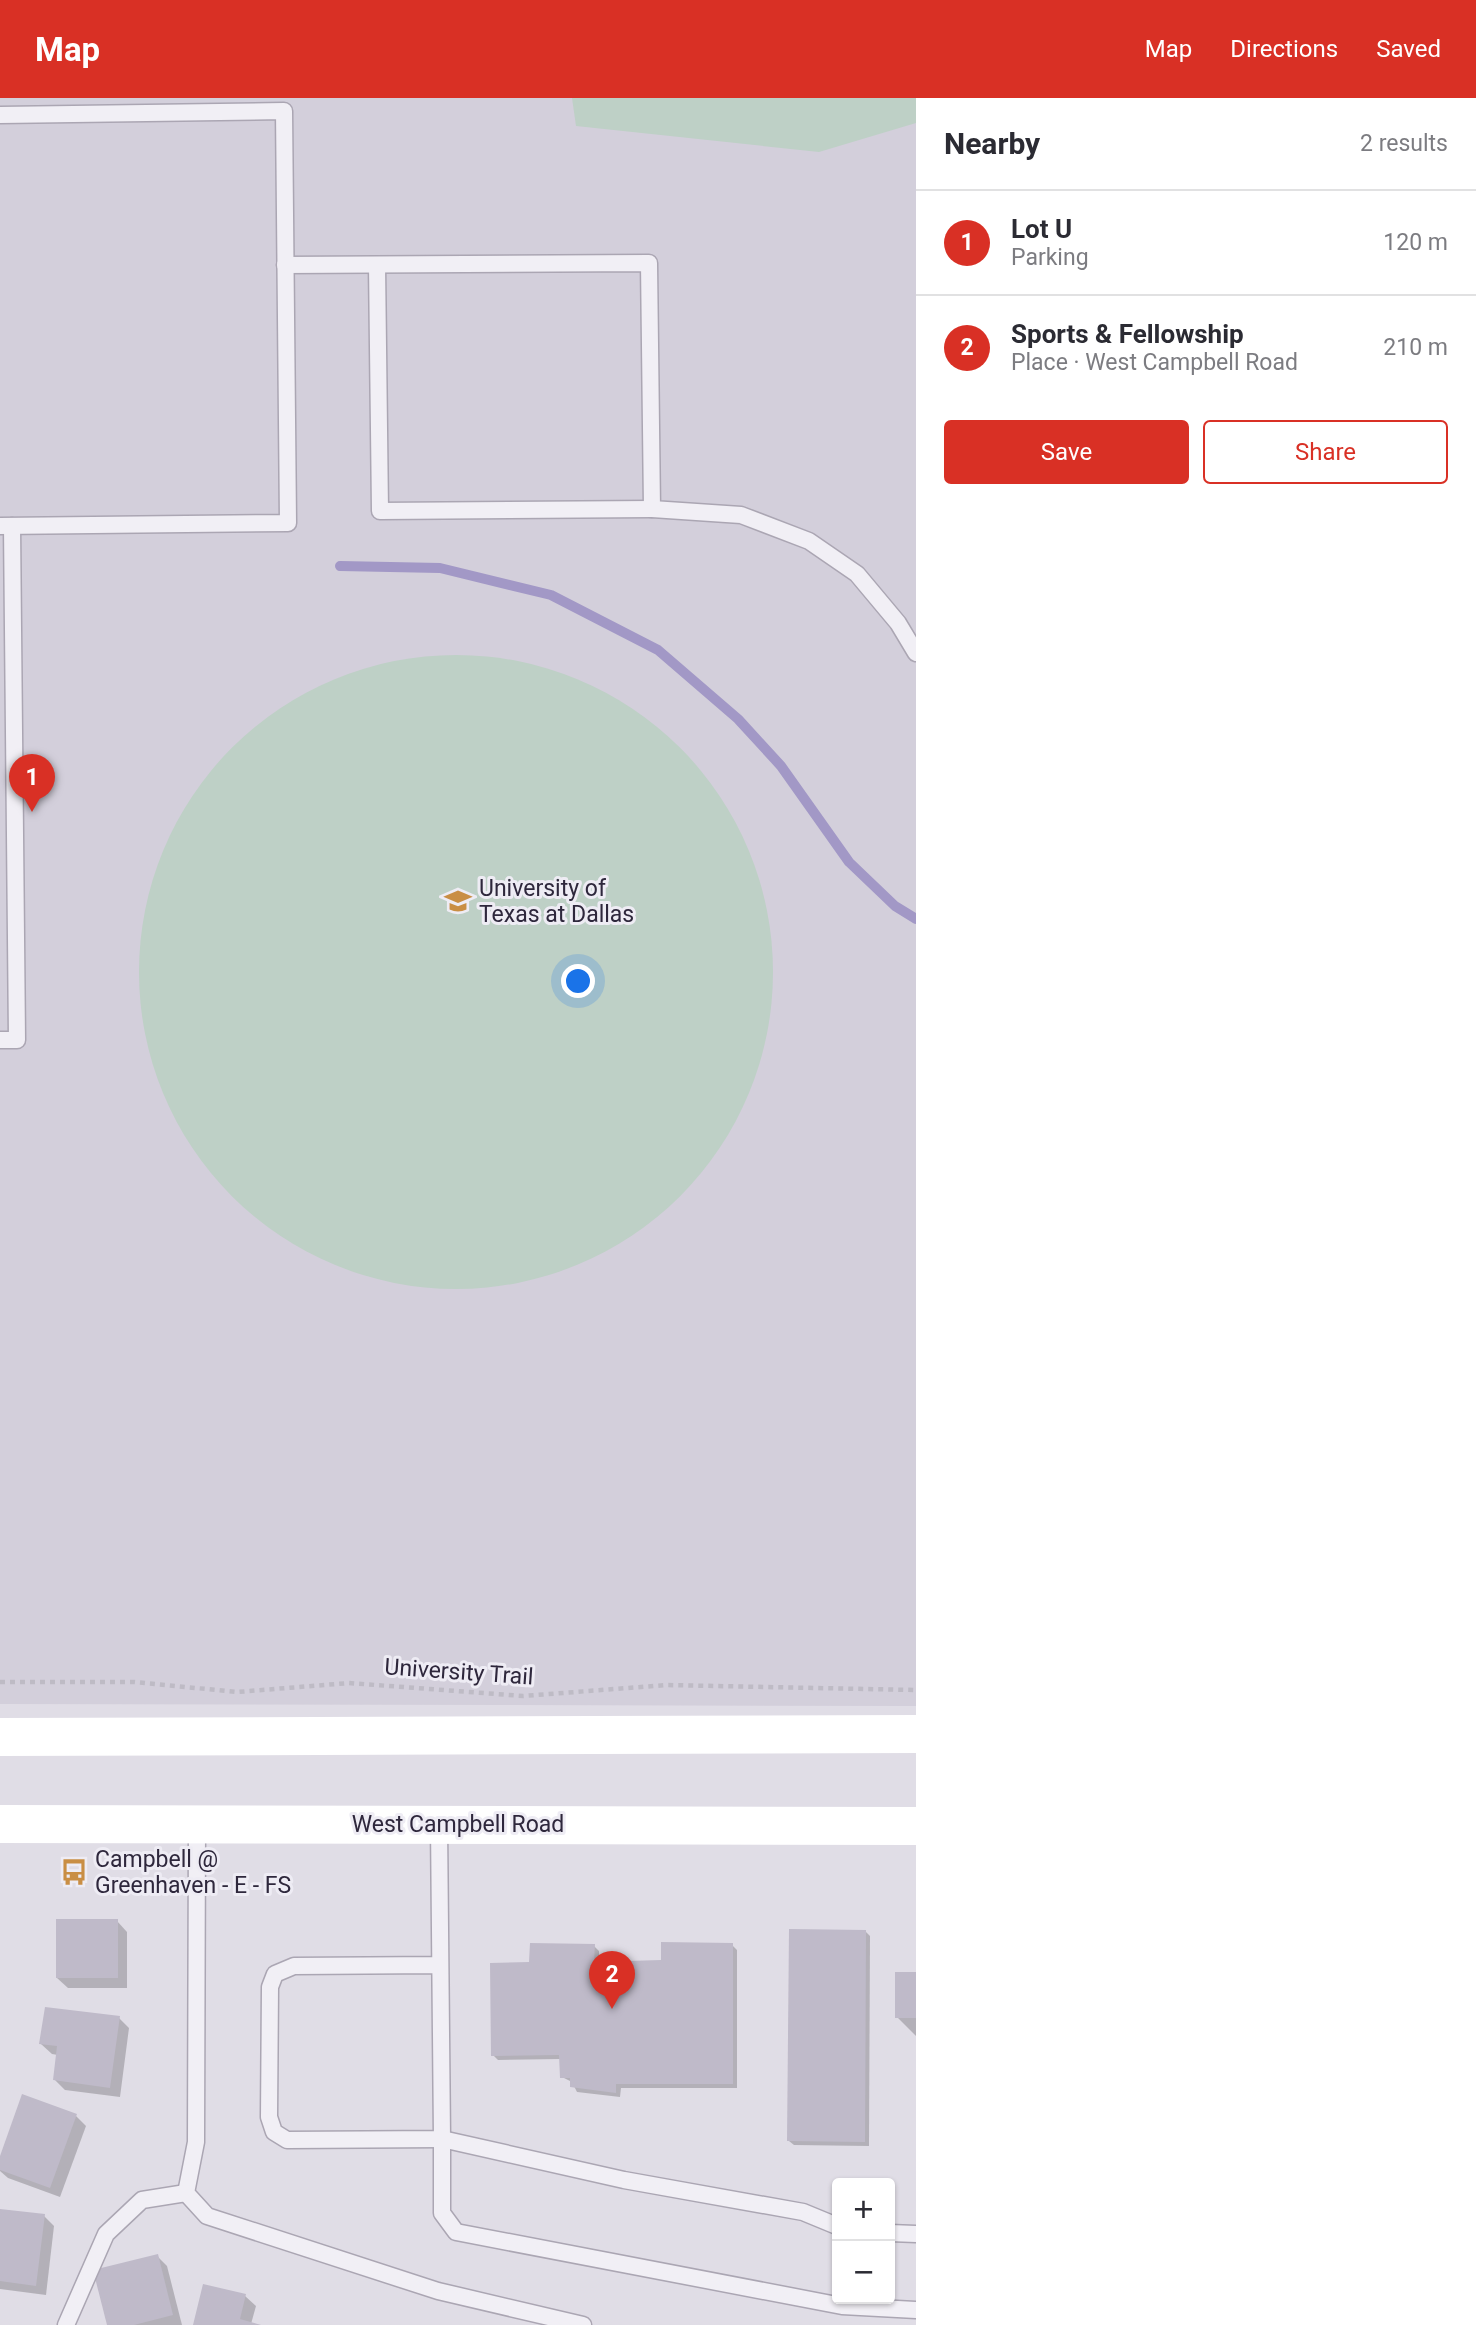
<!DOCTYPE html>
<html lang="en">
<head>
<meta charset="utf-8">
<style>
  :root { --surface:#fff; --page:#f2f2f3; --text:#2b2b33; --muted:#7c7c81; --line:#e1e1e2; --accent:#d93025 }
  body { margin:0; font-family:Roboto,sans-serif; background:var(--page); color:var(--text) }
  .controls { position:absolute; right:21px; bottom:21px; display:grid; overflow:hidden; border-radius:7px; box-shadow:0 2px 5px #0004 }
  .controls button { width:63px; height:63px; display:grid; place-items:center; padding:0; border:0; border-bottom:2px solid var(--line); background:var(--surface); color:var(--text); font:35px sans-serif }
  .you { position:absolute; left:579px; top:884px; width:24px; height:24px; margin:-18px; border:5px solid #fff; border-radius:50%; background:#1a73e8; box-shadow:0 0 0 10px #1a73e833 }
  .badge { display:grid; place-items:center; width:46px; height:46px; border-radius:50%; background:var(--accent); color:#fff; font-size:23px; font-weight:700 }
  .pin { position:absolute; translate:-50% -58px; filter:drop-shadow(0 2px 4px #0008) }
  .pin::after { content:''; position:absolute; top:37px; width:24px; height:21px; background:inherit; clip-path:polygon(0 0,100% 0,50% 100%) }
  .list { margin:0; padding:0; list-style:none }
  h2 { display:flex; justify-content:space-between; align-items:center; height:91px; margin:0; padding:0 28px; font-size:30px }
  h2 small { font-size:23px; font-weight:400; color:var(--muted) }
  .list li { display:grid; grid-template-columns:46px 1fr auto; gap:21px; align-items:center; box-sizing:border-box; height:105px; padding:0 28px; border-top:2px solid var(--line) }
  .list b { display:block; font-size:26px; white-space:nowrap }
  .list p { margin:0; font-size:23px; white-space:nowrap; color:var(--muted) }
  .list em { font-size:23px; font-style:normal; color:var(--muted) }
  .actions { display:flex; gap:14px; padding:21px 28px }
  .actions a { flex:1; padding:16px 0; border:2px solid var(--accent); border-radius:7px; text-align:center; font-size:24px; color:var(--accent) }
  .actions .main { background:var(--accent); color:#fff }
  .map { position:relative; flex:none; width:916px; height:2227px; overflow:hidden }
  header { display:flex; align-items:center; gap:42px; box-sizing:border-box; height:98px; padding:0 35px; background:var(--accent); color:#fff }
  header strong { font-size:33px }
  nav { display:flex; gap:38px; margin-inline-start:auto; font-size:24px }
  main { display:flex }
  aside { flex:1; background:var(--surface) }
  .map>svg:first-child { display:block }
</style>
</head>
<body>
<header>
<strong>Map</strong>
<nav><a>Map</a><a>Directions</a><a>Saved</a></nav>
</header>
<main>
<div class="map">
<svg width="916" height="2227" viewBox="0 0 916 2227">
  <rect width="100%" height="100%" fill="#e0dde6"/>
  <polygon fill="#d3cfdb" points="0,0 916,0 916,1608 0,1606"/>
  <g fill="#bed0c6">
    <polygon points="572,0 916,0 916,25 819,54 576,28"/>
    <circle cx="456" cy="874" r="317"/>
  </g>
  <g fill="#0003">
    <polygon points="117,1823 127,1834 127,1890 68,1890 57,1880"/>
    <polygon points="866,1834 870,1838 869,2048 794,2047 789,2043"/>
    <polygon points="732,1847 737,1852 737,1990 621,1990 620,1999 577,1994 572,1984 562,1979 561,1961 498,1962 493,1957 530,1866 594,1848 599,1853 599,1866 662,1864"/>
    <polygon points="916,1876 916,1938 897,1919"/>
    <polygon points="119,1920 129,1930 120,1999 65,1992 55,1982 58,1957 52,1956 41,1946"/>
    <polygon points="76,2018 86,2028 60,2099 8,2080 0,2073 0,2063"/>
    <polygon points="0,2113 44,2118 54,2128 46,2197 0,2191"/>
    <polygon points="157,2158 167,2168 182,2227 109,2227"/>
    <polygon points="245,2198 256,2208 251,2226 257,2227 195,2227"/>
  </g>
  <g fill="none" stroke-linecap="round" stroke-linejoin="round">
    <polyline stroke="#a298c6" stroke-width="10" points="340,468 440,470 551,497 658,552 738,621 781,668 849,764 895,808 916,821"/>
  </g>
  <g fill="#bfbac9">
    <rect x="56" y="1821" width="62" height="59"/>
    <polygon points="789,1831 866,1832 865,2044 787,2043"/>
    <polygon points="661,1844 733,1845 733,1986 616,1986 616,1995 570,1989 570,1980 560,1980 559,1957 491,1958 490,1865 529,1864 530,1845 595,1846 594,1864 661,1862"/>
    <rect x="895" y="1874" width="21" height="46"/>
    <polygon points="45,1909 120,1918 110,1990 53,1982 57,1948 39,1946"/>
    <polygon points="22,1996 77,2016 50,2090 0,2072 0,2058"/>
    <polygon points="0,2111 45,2116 36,2188 0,2183"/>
    <polygon points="158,2156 173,2217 134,2227 107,2227 93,2172"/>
    <polygon points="203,2186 246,2196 240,2221 261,2227 193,2227"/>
  </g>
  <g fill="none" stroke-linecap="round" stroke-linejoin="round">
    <defs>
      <g id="service">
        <polyline points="0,17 284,13 288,425 0,428"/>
        <polyline points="285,167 649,165 652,411 741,417 809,443 857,476 898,525 916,555"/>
        <polyline points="377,167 380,413 652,411"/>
        <polyline points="0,942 17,942 12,428"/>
        <polyline points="439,1726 442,2041 287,2042 274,2034 269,2019 270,1889 275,1876 294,1868 440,1867"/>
        <polyline points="197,1727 196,2044 186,2095 207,2118 438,2193 583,2227"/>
        <polyline points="837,2128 803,2114 624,2082 442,2041 442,2115 456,2134 842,2208 916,2212"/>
        <polyline points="890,2135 916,2136"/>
        <polyline points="66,2227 106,2136 142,2102 186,2095"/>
      </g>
    </defs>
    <use href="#service" stroke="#aba6b3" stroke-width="19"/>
    <polyline stroke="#bebbc5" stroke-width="4.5" stroke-dasharray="5 5" stroke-linecap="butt" points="0,1584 134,1584 237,1594 349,1585 523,1598 667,1587 916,1592"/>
    <use href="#service" stroke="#f1eff5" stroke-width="16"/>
    <g stroke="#fff" stroke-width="38">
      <polyline points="0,1639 916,1636"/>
      <polyline points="0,1726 916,1728"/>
    </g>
  </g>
  <defs>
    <symbol id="university-bare" viewBox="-9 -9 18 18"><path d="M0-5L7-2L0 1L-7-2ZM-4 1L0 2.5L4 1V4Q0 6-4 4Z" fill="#c98e44" stroke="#eeecf4" stroke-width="2.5" paint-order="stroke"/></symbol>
    <symbol id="bus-bare" viewBox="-9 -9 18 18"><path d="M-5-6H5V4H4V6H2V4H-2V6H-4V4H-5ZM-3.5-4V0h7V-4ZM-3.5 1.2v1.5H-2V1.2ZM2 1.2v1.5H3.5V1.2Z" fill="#c98e44" stroke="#eeecf4" stroke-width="2.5" paint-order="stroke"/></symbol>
  </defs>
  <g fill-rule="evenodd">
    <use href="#university-bare" x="439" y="784" width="38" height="38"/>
    <use href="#bus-bare" x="55" y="1755" width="38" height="38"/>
  </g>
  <g text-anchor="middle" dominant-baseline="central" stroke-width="6" stroke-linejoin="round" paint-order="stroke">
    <g font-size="23" fill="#2e273c" stroke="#eeecf4" text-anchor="start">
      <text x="479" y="790">University of<tspan x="479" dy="26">Texas at Dallas</tspan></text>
      <text x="95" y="1761">Campbell @<tspan x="95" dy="26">Greenhaven - E - FS</tspan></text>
    </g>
    <g font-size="23" fill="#2e273c" stroke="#eeecf4">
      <text transform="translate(459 1574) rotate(4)">University Trail</text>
      <text x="458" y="1726">West Campbell Road</text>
    </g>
  </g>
</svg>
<div class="controls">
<button>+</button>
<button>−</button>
</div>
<div class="you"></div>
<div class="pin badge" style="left:32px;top:714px">1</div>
<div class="pin badge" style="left:612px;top:1911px">2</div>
</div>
<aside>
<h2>Nearby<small>2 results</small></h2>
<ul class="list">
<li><span class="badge">1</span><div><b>Lot U</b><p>Parking</p></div><em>120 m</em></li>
<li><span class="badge">2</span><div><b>Sports &amp; Fellowship</b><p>Place · West Campbell Road</p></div><em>210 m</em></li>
</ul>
<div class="actions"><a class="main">Save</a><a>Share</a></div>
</aside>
</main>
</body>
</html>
